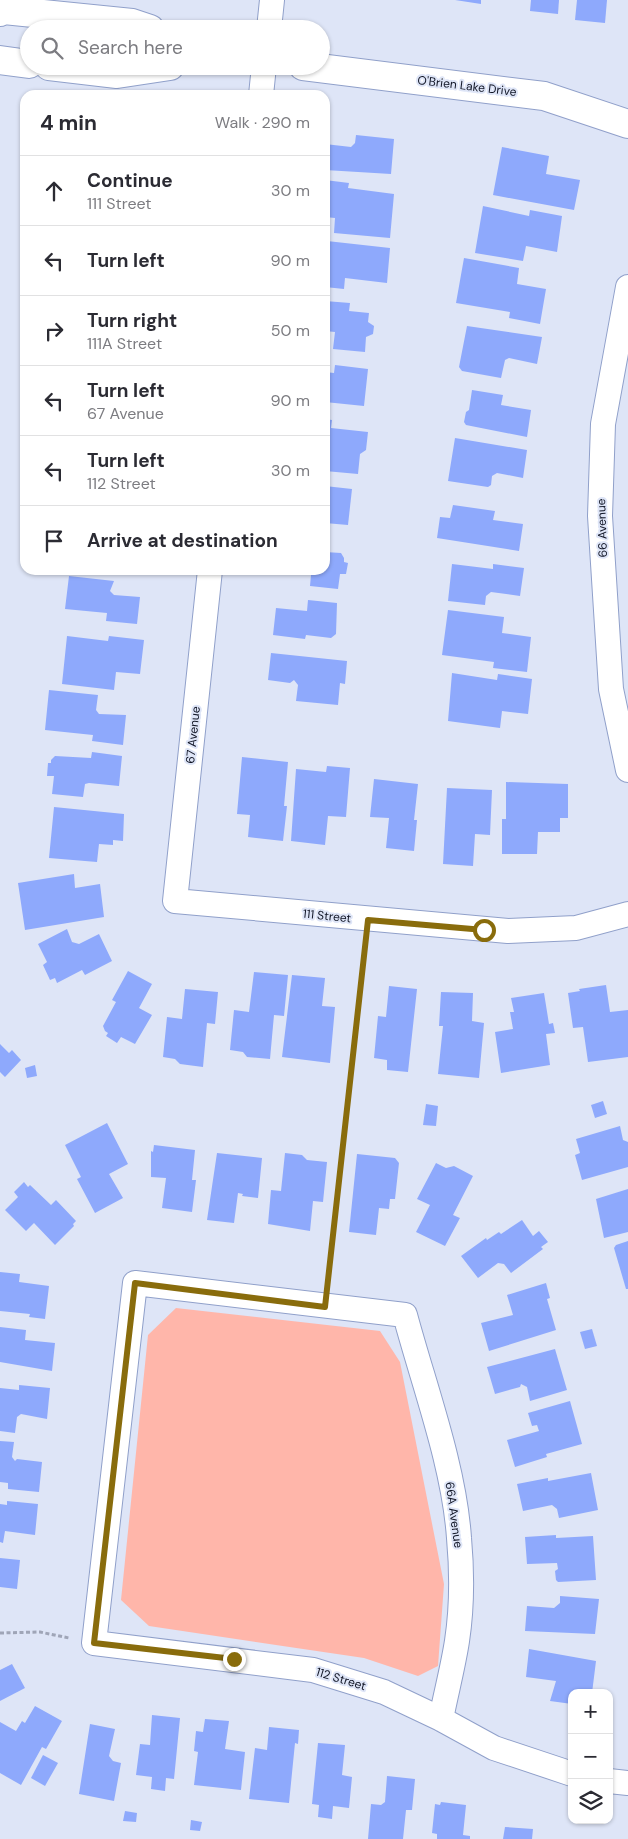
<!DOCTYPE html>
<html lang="en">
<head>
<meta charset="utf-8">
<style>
  :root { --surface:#fff; --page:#f2f2f3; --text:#2b2b33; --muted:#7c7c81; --line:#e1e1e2 }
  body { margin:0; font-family:"DM Sans",sans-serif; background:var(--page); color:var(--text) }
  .controls { position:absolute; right:15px; bottom:15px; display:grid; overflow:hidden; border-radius:10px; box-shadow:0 1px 4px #0004 }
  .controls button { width:45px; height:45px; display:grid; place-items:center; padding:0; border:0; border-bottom:1px solid var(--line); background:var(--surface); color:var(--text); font:25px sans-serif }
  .stop { position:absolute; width:15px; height:15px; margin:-11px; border:4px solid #896c0c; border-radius:50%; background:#fff }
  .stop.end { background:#896c0c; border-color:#fff; box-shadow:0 1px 5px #0008 }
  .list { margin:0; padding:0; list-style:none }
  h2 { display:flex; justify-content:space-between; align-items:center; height:65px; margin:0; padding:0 20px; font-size:21px }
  h2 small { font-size:16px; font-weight:400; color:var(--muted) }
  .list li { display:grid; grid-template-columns:32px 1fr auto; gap:15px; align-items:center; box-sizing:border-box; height:70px; padding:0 20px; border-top:1px solid var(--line) }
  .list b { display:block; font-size:19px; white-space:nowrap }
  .list p { margin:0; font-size:16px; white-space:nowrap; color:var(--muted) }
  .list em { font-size:16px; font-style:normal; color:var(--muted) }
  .icon { flex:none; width:28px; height:28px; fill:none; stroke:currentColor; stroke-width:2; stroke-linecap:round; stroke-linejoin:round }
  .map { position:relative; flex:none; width:628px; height:1839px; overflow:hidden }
  .search { position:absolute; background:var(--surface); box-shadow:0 1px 4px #0004; left:20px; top:20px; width:310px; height:55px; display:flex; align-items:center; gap:12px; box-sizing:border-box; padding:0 18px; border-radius:28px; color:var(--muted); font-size:19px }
  .panel { position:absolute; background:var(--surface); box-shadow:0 1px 4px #0004; left:20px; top:90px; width:310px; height:485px; border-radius:15px }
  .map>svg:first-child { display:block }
</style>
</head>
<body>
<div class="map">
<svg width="628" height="1839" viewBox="0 0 628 1839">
  <rect width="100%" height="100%" fill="#dee5f7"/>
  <polygon fill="#ffb6aa" points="176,1308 380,1331 400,1362 444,1584 438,1666 418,1676 364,1658 149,1626 121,1600 148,1335"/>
  <g fill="#8ea9fc">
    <polygon points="455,0 481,0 481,4"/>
    <polygon points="531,0 559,0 558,14 530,11"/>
    <polygon points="577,0 607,0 605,23 575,20"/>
    <polygon points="356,135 394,139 391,174 325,170 325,144 351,147 355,143"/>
    <polygon points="502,147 549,156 546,174 580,180 574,210 493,195"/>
    <polygon points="325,180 349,183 348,188 394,194 390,238 334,233 335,218 325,217"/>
    <polygon points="483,206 529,216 530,210 562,216 557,252 526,246 523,261 475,253"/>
    <polygon points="327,241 390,248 387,283 345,278 344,289 325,287"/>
    <polygon points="464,258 519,268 517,284 546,289 540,324 509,318 510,312 456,303"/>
    <polygon points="325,301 350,303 349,311 369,313 368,322 374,326 373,334 366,337 365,352 333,349 335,332 325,331"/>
    <polygon points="467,326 542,337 537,364 509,358 505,360 501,378 462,371 459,367"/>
    <polygon points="335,365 368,369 364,406 325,402 325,372 334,373"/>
    <polygon points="472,390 503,395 501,405 531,410 527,437 466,425 464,422 466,412 469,410"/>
    <polygon points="325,419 332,420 331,428 368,432 366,450 360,454 358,474 325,471"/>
    <polygon points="455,438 527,450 523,478 497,473 492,476 491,485 488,487 448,481"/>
    <polygon points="325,486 352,489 348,525 325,523"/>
    <polygon points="453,505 495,511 493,520 523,524 519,551 437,538 440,517 450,518"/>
    <polygon points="325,552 341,553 344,558 344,562 348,563 346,574 340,574 338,589 310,586 311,575 277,571 325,570"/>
    <polygon points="452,564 493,569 493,564 524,568 520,596 491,592 486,596 485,605 448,601"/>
    <polygon points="69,576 114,581 110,591 114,595 140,597 137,624 106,621 107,613 65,609"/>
    <polygon points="308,600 337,603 336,634 331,638 306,635 305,639 273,635 276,608 307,611"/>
    <polygon points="448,610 504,617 502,633 531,637 527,672 493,668 494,662 442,655"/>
    <polygon points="67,636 108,641 109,636 144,640 140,674 116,672 114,690 62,684"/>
    <polygon points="271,653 347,661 345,684 340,683 338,705 296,701 298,685 294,680 290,683 268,680"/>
    <polygon points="452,673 497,680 498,674 532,679 528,714 502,711 500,728 448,721"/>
    <polygon points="49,690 98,695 96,710 99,714 126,715 123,745 92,741 93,735 45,730"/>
    <polygon points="92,752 122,756 119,786 89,783 85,784 83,797 52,794 54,776 47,776 48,763 51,763 51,760 55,756 91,758"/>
    <polygon points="242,757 288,762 284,806 287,806 283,841 248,837 250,815 237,814"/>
    <polygon points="327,766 350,768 346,817 328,816 325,845 291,841 296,769 326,772"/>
    <polygon points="374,779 418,784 414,820 417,820 414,851 386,848 389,818 370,817"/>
    <polygon points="506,782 568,784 568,818 560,818 560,832 538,832 537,854 502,854 502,819 506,819"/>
    <polygon points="447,788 492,790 490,835 475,834 473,866 443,864"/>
    <polygon points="54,807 124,814 123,841 113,840 113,845 99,844 97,862 49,858"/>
    <polygon points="74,874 75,888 100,884 104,917 25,930 18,883"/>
    <polygon points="67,929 72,942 79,944 99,934 112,961 85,975 82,970 57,983 55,978 50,980 43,965 47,962 38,944"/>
    <polygon points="128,971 152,984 139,1008 152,1015 135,1044 121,1037 117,1043 106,1036 108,1033 105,1031 103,1026 116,1002 112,1000"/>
    <polygon points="254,972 288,975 284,1016 274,1015 270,1059 247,1057 243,1052 230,1050 234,1010 249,1012"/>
    <polygon points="292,975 325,978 322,1006 335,1007 330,1063 282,1057"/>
    <polygon points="606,985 610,1012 628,1010 628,1057 588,1062 583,1027 573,1028 568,993 580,991 579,989"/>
    <polygon points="389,986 417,989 408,1072 387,1070 387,1060 374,1058 378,1016 386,1017"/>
    <polygon points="185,989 218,992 215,1024 207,1023 203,1067 180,1064 175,1059 163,1057 167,1017 182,1019"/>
    <polygon points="441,992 473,993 472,1021 484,1023 479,1078 438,1074 443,1026 439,1026"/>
    <polygon points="544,993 549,1024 553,1023 555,1033 546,1034 550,1065 501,1073 495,1032 513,1029 510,1012 514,1012 511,998"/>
    <polygon points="0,1044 9,1053 12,1050 21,1060 5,1077 0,1072"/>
    <polygon points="35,1065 37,1076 27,1078 25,1068"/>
    <polygon points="603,1101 607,1114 595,1118 591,1105"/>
    <polygon points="426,1104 438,1106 436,1126 423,1125"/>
    <polygon points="107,1123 128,1164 109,1174 123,1198 95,1213 77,1179 81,1177 65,1145"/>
    <polygon points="620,1126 623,1140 628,1142 628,1167 582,1180 575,1155 580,1153 576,1139"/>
    <polygon points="154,1145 195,1150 192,1180 196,1180 192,1212 162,1208 166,1178 151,1177 151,1151 153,1152"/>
    <polygon points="217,1153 262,1158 258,1198 242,1196 243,1194 238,1193 234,1223 207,1220"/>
    <polygon points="285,1153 302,1155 307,1160 327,1162 323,1202 313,1201 310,1231 268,1224 271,1190 281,1191"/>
    <polygon points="357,1154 395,1158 399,1163 395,1199 390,1199 389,1209 379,1208 376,1235 349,1232"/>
    <polygon points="436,1163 446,1168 454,1166 473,1176 453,1215 460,1218 445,1246 416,1232 430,1205 417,1199"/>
    <polygon points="24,1182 28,1187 30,1185 51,1205 56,1200 76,1221 73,1224 74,1226 55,1245 34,1223 26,1231 5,1210 18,1197 14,1192"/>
    <polygon points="628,1189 628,1232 604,1238 596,1199"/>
    <polygon points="522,1220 533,1236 539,1231 548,1242 541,1247 543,1249 511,1273 504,1264 498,1263 478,1278 461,1256 486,1238 487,1240 499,1232 501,1234"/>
    <polygon points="628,1241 628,1289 626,1289 614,1248 616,1245"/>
    <polygon points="0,1272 20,1274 19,1282 49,1286 45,1319 29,1317 30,1314 0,1311"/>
    <polygon points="546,1283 550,1298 547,1299 556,1330 489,1351 481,1323 513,1315 507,1295"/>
    <polygon points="0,1327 26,1330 25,1340 55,1343 52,1371 0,1362"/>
    <polygon points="592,1329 597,1346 585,1349 580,1332"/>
    <polygon points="555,1349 567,1390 530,1401 527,1387 521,1384 520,1387 495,1394 487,1367"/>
    <polygon points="19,1385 50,1388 47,1419 21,1414 17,1417 15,1433 0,1431 0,1388 19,1390"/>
    <polygon points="570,1401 582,1444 546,1454 547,1457 515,1467 507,1440 539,1431 537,1425 532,1426 528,1413"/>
    <polygon points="0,1441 14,1442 12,1457 15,1461 17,1459 42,1462 39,1492 8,1489 8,1483 0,1482"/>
    <polygon points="591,1473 598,1510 559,1518 557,1509 552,1505 523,1511 517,1484 548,1478 548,1481"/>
    <polygon points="7,1501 38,1504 35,1535 5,1531 3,1543 0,1542 0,1504 7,1505"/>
    <polygon points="556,1535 556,1538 593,1536 596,1580 558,1582 556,1580 555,1571 558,1569 557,1563 527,1564 525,1537"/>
    <polygon points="0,1558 20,1560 17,1589 0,1587"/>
    <polygon points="560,1596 599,1599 595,1634 525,1631 527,1606 554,1608 560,1603"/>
    <polygon points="529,1649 596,1661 592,1693 572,1693 572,1704 550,1701 556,1681 526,1677"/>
    <polygon points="12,1664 25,1688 0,1701 0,1670"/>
    <polygon points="35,1706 62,1721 46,1749 42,1747 21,1785 0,1773 0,1722 16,1731 22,1721 25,1723"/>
    <polygon points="152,1715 180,1718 174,1779 166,1778 165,1791 151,1789 152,1777 136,1775 140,1744 150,1745"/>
    <polygon points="205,1719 229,1721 225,1749 245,1752 241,1790 194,1785 198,1752 194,1751 196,1731 203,1732"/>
    <polygon points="90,1724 115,1729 109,1756 113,1761 121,1763 114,1801 79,1794"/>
    <polygon points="269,1727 299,1730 298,1744 295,1743 289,1803 249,1799 255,1748 267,1750"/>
    <polygon points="318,1743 345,1745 342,1775 352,1777 349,1808 333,1806 332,1819 318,1817 319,1805 312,1804"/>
    <polygon points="43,1755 58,1763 45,1786 31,1778"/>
    <polygon points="387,1776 415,1779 412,1810 406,1810 403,1839 368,1839 371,1804 381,1805 385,1802"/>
    <polygon points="441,1802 466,1805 463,1835 470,1836 470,1839 437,1839 437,1834 432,1833 435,1804 440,1805"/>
    <polygon points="125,1811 137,1813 136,1822 123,1821"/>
    <polygon points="191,1820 202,1822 200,1831 190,1830"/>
    <polygon points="505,1827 533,1829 532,1839 503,1839"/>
  </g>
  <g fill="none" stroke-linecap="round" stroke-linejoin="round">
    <defs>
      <g id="minor">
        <polyline points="269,29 272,0"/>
        <polyline points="261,95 264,66"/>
        <polyline points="628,287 603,424 600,516 611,689 628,770"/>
        <polyline points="210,570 175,901 508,931 576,928 628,914"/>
        <path d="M441,1719c5,-26 12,-52 16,-78 5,-33 5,-70 2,-103 -5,-73 -35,-152 -54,-223l-270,-32 -41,360 219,27 71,22 57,27 53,29 78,26"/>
        <polyline points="609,1781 628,1783"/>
      </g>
      <g id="tertiary">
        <polyline points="0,12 4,10 132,23 150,29"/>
        <polyline points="0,60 29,64"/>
        <polyline points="49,66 117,74 170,66"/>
        <polyline points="303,66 544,96 628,124"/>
      </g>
    </defs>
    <use href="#minor" stroke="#90a0ca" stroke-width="26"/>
    <use href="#tertiary" stroke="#90a0ca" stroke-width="30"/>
    <g stroke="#9fa5b7" stroke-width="3" stroke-dasharray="4 2.5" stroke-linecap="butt">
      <polyline points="328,1281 366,942"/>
      <polyline points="0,1633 40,1632 69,1638"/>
    </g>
    <use href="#minor" stroke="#fff" stroke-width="24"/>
    <use href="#tertiary" stroke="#fff" stroke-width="28"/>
  </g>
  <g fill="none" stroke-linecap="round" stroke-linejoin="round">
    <polyline stroke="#896c0c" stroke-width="6" points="234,1659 94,1643 135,1283 325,1307 368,920 484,930"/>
  </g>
  <g text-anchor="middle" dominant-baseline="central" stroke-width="4" stroke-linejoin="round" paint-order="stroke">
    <g font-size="12" fill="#101525" stroke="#dee5f7">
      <text transform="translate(467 86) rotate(7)">O'Brien Lake Drive</text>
      <text transform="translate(602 528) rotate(-92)">66 Avenue</text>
      <text transform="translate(193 735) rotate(-84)">67 Avenue</text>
      <text transform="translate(327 916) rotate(6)">111 Street</text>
      <text transform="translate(454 1515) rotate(82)">66A Avenue</text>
      <text transform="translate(341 1679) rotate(17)">112 Street</text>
    </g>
  </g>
</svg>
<div class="controls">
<button>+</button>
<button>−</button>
<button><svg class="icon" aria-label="layers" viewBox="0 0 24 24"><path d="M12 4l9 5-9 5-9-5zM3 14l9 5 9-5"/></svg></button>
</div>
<div class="stop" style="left:484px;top:930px"></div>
<div class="stop end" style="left:234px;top:1659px"></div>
<div class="search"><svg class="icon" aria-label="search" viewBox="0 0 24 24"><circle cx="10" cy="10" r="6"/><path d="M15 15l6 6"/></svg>Search here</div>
<section class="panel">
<h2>4 min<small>Walk · 290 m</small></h2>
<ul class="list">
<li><svg class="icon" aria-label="ahead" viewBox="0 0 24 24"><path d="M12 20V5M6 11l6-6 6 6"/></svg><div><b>Continue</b><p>111 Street</p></div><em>30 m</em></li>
<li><svg class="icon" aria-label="left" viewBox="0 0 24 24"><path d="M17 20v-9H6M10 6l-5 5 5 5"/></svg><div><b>Turn left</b></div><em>90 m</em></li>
<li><svg class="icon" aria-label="right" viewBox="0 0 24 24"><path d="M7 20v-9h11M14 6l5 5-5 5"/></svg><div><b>Turn right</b><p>111A Street</p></div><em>50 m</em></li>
<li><svg class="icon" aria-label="left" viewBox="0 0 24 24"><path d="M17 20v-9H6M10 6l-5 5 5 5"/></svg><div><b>Turn left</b><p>67 Avenue</p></div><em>90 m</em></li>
<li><svg class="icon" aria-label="left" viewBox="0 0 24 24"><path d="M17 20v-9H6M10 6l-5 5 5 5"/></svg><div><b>Turn left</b><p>112 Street</p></div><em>30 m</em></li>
<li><svg class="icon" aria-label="arrive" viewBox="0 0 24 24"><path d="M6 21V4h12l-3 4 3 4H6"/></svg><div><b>Arrive at destination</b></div></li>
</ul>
</section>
</div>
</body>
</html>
